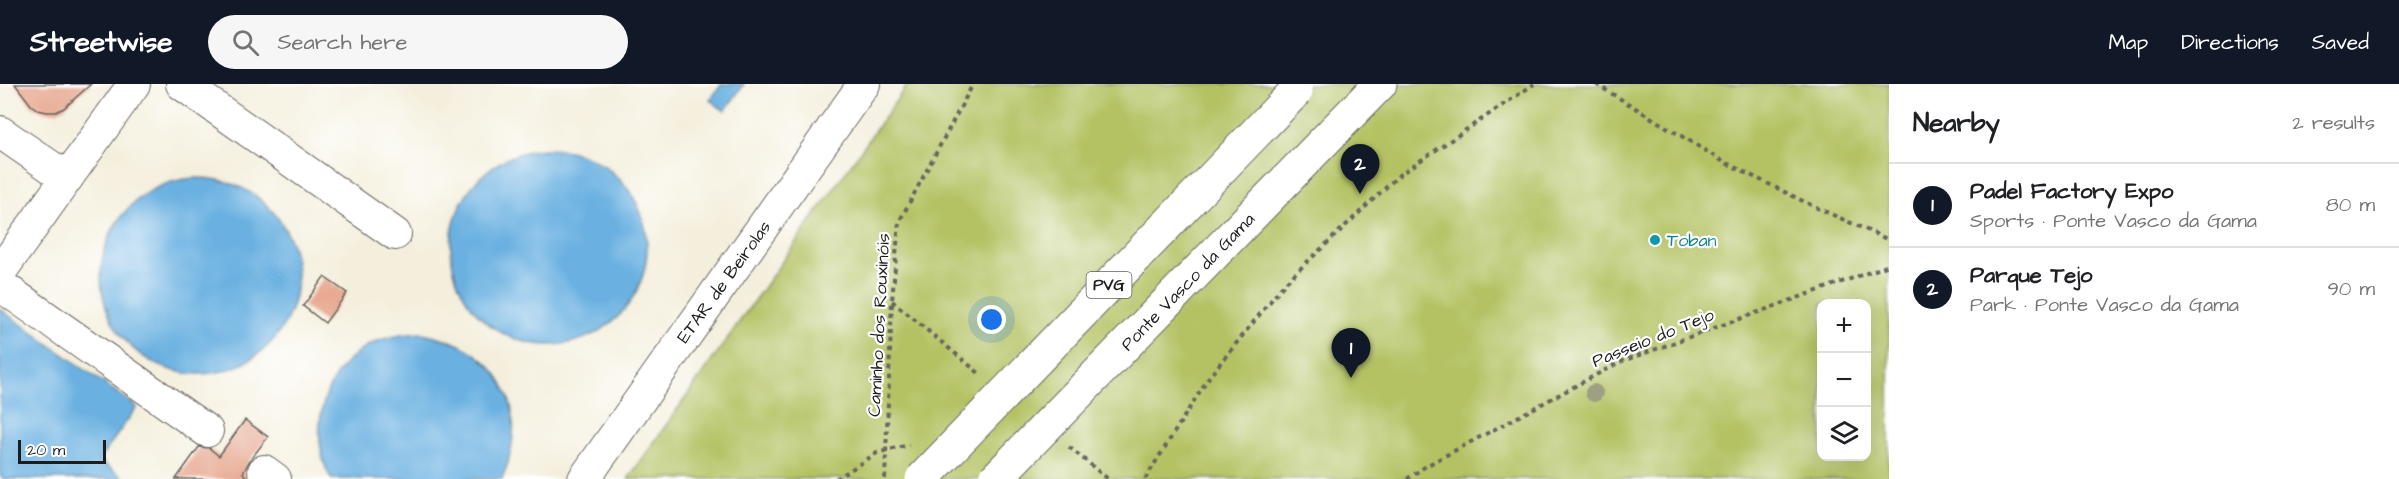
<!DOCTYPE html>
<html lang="en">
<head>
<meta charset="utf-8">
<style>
  :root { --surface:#fff; --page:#f6f6f6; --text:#202124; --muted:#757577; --line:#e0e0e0; --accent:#111827 }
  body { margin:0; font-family:"Architects Daughter",sans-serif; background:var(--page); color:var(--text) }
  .controls { position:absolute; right:18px; bottom:18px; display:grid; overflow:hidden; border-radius:12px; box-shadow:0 6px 24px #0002 }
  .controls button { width:54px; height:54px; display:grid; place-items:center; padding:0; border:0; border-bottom:2px solid var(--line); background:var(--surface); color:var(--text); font:30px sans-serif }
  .scale { position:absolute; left:18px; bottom:15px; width:88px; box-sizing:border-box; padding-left:6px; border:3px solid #1c1c1c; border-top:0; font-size:16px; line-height:21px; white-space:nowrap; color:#1c1c1c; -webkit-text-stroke:4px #fff; paint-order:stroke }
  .you { position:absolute; left:992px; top:236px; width:21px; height:21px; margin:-15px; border:4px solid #fff; border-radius:50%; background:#1a73e8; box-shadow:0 0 0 9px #1a73e833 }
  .badge { display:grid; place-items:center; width:39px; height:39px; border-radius:50%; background:var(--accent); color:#fff; font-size:20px; font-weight:700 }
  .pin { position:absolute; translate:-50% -50px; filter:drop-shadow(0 2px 3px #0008) }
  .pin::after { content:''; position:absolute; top:32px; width:21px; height:18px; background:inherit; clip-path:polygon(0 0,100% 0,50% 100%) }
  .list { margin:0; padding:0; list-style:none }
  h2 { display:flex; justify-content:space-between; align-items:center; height:78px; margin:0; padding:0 24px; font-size:26px }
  h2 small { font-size:20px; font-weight:400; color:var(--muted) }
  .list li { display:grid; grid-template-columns:39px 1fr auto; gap:18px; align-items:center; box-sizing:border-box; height:84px; padding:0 24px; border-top:2px solid var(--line) }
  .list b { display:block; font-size:22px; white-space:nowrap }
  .list p { margin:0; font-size:20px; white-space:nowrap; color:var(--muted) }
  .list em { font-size:20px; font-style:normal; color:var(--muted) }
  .icon { flex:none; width:33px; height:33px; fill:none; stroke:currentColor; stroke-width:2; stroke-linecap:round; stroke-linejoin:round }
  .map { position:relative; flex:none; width:1889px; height:395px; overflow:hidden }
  header { display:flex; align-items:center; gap:36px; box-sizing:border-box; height:84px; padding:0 30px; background:var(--accent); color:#fff }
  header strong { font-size:28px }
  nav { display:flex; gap:33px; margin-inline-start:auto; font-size:21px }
  .search { width:420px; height:54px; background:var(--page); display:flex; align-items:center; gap:15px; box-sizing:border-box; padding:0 21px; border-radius:33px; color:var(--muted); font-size:22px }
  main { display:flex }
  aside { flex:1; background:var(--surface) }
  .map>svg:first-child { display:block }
</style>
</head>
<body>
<header>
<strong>Streetwise</strong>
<div class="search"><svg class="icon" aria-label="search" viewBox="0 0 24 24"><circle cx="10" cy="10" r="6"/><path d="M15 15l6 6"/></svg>Search here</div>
<nav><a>Map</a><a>Directions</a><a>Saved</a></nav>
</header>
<main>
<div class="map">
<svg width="1889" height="395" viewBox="0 0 1889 395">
  <rect width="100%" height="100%" fill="#fff"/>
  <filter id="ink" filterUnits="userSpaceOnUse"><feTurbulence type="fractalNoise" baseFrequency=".0167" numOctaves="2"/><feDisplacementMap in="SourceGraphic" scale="12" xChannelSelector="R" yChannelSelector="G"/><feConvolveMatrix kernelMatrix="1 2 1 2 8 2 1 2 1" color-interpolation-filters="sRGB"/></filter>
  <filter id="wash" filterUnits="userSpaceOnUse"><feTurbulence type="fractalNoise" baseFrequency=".008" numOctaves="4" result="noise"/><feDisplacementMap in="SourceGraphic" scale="24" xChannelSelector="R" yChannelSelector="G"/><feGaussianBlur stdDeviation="1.35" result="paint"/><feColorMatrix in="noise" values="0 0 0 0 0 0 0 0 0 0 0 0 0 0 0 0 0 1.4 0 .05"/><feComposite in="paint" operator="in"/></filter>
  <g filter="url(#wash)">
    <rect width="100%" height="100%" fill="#f4efdd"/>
    <path fill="#b4c264" stroke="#686f40" stroke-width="1.5" fill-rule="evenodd" d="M908,0h981v395h-1261zM1822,219h44v153h-44z"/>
    <g fill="#6ab1e1" stroke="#43667e" stroke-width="1.5">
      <polygon points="722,0 744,0 725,27 710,16"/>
      <circle cx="549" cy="163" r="98"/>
      <circle cx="199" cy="192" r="98"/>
      <polygon points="0,225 137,323 99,376 125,395 4,395 0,392"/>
      <path d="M423,249c78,16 109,73 79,146h-171c-26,-48 -7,-117 47,-138 15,-6 29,-7 45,-8z"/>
    </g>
    <g id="blocks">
      <g fill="#e7a890">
        <polygon points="15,0 91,0 64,24 56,28 47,28 38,26 31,21"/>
        <polygon points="324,193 347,209 325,239 303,222"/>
        <polygon points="245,336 268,353 250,376 243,389 248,395 176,395 199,363 209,364 219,372"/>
      </g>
    </g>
  </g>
  <g filter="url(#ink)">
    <use href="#blocks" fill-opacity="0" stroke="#686660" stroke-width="1.5"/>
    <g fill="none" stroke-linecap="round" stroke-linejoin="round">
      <defs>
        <g id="minor">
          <polyline points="182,0 395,150"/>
          <polyline points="0,48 67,94"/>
          <polyline points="0,188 134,0"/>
          <polyline points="0,201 207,347"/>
          <polyline points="264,387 275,395"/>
          <polyline points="584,395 864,0"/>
        </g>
        <polyline id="highway" points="1332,49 1380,0"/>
      </defs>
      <use href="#minor" stroke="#686660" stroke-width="34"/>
      <use href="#highway" stroke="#686660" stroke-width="35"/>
      <g stroke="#686660" stroke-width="4" stroke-dasharray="4.5 4.5" stroke-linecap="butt">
        <polyline points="1596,0 1724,78 1813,122 1889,156"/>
        <polyline points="892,217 980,290"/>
        <polyline points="1069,363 1108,395"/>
        <polyline points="836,395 877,369 909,361"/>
        <polyline points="885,395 892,217 899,138 973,0"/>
        <polyline points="1145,395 1209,293 1285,199 1399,91 1534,0"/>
        <polyline points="1407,395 1426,382 1620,278 1889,181"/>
      </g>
      <use href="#minor" stroke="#fff" stroke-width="32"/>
      <use href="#highway" stroke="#fff" stroke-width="33"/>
      <defs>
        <g id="highway-bridge">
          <polyline points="922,395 1296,7"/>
          <polyline points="995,395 1332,49"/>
        </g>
      </defs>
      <use href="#highway-bridge" stroke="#686660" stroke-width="35" stroke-linecap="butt"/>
      <use href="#highway-bridge" stroke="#fff" stroke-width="33"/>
    </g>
    <circle fill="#9f9f83" cx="1594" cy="309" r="9"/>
  </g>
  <circle fill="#0f9aa8" stroke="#fff" stroke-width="2" cx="1655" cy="156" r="6"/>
  <g text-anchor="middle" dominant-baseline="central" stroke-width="4.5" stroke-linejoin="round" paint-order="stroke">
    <rect fill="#fff" stroke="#606060" stroke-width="1.5" x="1086.5" y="188" width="45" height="26" rx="4.5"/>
    <g font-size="16" font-weight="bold" fill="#1c1c1c">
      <text x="1109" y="201">PVG</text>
    </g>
    <g font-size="18" fill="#0d838f" stroke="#fff" text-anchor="start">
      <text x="1667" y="156">Toban</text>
    </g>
    <g font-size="18" fill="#1c1c1c" stroke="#fff">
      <text transform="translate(724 198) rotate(-54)">ETAR de Beirolas</text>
      <text transform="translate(1188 198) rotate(-46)">Ponte Vasco da Gama</text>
      <text transform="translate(879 241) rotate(-87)">Caminho dos Rouxinóis</text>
      <text transform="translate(1653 254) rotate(-22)">Passeio do Tejo</text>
    </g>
  </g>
</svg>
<div class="controls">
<button>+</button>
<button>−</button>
<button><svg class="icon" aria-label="layers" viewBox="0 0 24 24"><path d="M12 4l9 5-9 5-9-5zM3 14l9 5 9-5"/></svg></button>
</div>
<div class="scale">20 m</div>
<div class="you"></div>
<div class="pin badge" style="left:1351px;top:294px">1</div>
<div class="pin badge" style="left:1360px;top:110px">2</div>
</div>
<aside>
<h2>Nearby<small>2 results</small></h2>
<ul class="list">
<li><span class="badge">1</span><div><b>Padel Factory Expo</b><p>Sports · Ponte Vasco da Gama</p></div><em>80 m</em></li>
<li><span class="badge">2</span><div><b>Parque Tejo</b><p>Park · Ponte Vasco da Gama</p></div><em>90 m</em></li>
</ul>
</aside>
</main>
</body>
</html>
